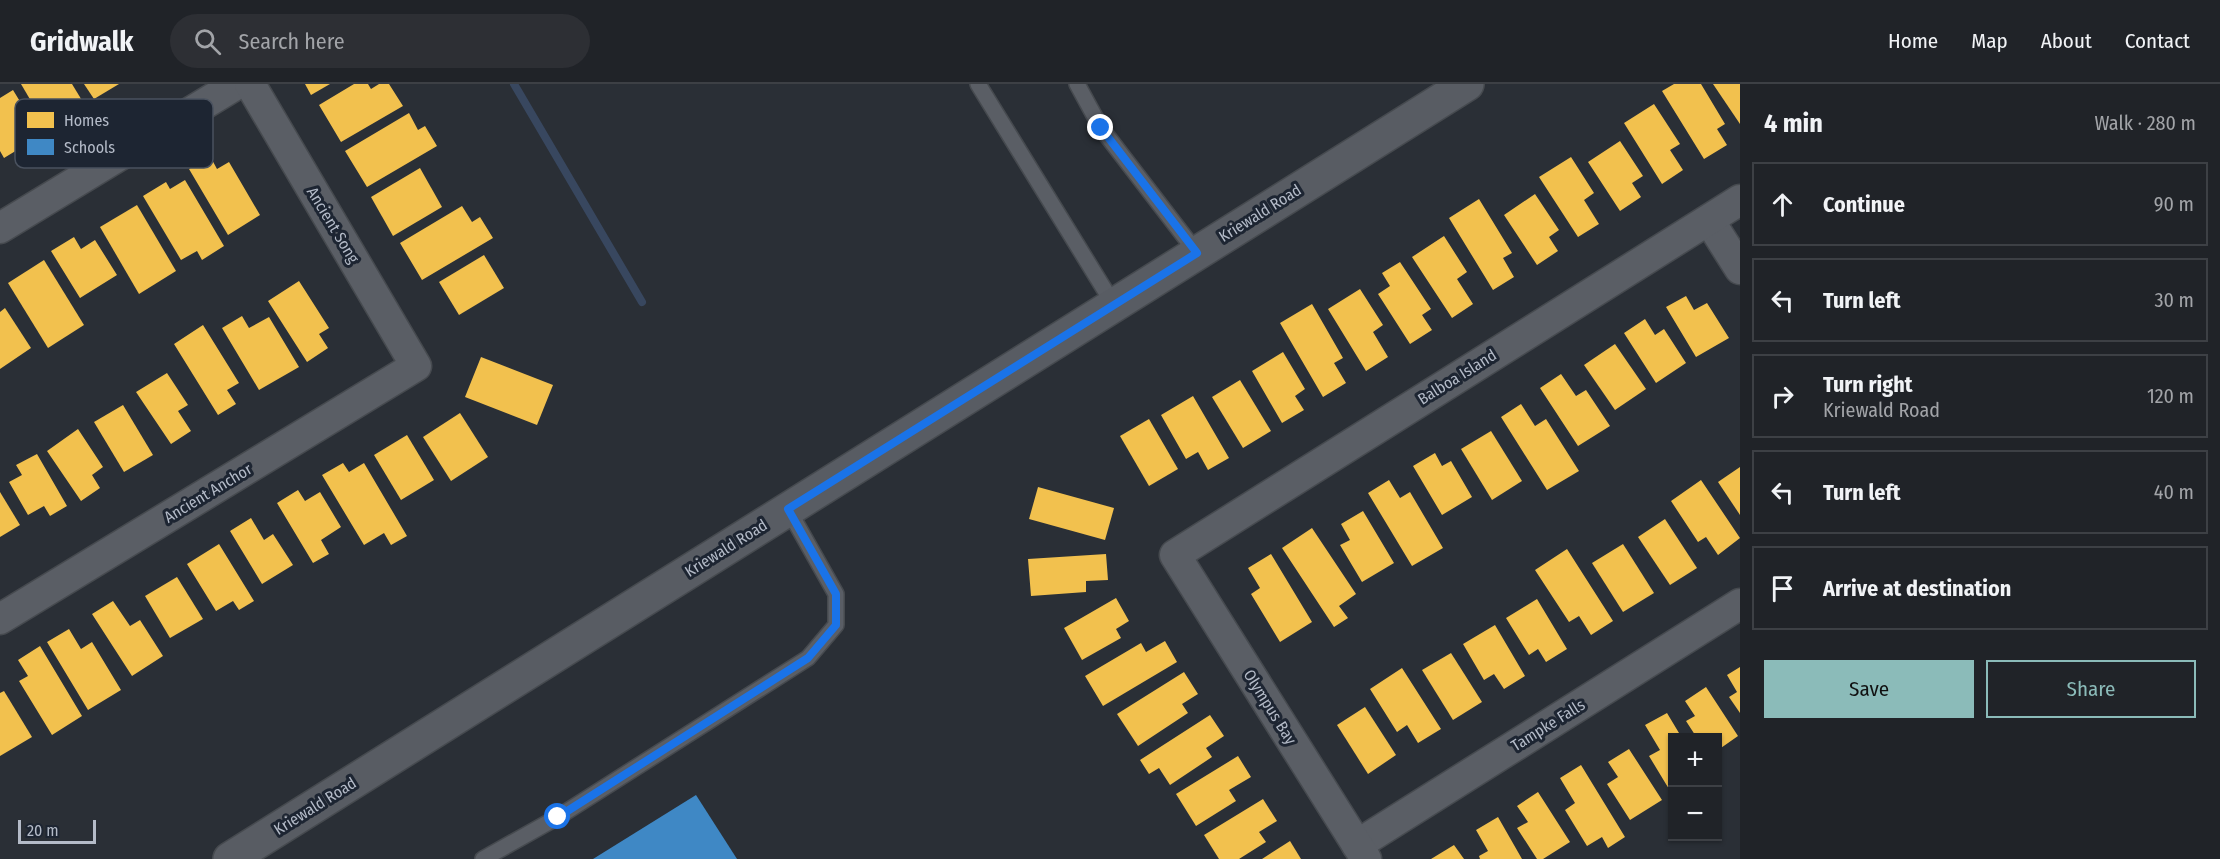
<!DOCTYPE html>
<html lang="en">
<head>
<meta charset="utf-8">
<style>
  :root { --surface:#202328; --page:#2d2f34; --text:#f1f3f6; --muted:#a2a4a8; --line:#3d4045; --accent:#8bbbb9 }
  body { margin:0; font-family:"Fira Sans Condensed",sans-serif; background:var(--page); color:var(--text) }
  .controls { position:absolute; right:18px; bottom:18px; display:grid; overflow:hidden; border-radius:0px; box-shadow:0 2px 4px #0004 }
  .controls button { width:54px; height:54px; display:grid; place-items:center; padding:0; border:0; border-bottom:2px solid var(--line); background:var(--surface); color:var(--text); font:30px sans-serif }
  .scale { position:absolute; left:18px; bottom:15px; width:78px; box-sizing:border-box; padding-left:6px; border:3px solid #b4bbc8; border-top:0; font-size:16px; line-height:21px; white-space:nowrap; color:#b4bbc8; -webkit-text-stroke:4px #1d2532; paint-order:stroke }
  .stop { position:absolute; width:18px; height:18px; margin:-14px; border:4px solid #1a73e8; border-radius:50%; background:#fff }
  .stop.end { background:#1a73e8; border-color:#fff; box-shadow:0 2px 6px #0008 }
  .list { margin:0; padding:0; list-style:none }
  h2 { display:flex; justify-content:space-between; align-items:center; height:78px; margin:0; padding:0 24px; font-size:26px }
  h2 small { font-size:20px; font-weight:400; color:var(--muted) }
  .list li { display:grid; grid-template-columns:39px 1fr auto; gap:18px; align-items:center; box-sizing:border-box; height:84px; margin:0 12px 12px; padding:0 12px; border:2px solid var(--line); border-radius:0px }
  .list b { display:block; font-size:22px; white-space:nowrap }
  .list p { margin:0; font-size:20px; white-space:nowrap; color:var(--muted) }
  .list em { font-size:20px; font-style:normal; color:var(--muted) }
  .actions { display:flex; gap:12px; padding:18px 24px }
  .actions a { flex:1; padding:14px 0; border:2px solid var(--accent); border-radius:0px; text-align:center; font-size:21px; color:var(--accent) }
  .actions .main { background:var(--accent); color:#111 }
  .icon { flex:none; width:33px; height:33px; fill:none; stroke:currentColor; stroke-width:2; stroke-linecap:round; stroke-linejoin:round }
  .map { position:relative; flex:none; width:1740px; height:775px; overflow:hidden }
  header { display:flex; align-items:center; gap:36px; box-sizing:border-box; height:84px; padding:0 30px; background:var(--surface); border-bottom:2px solid var(--line) }
  header strong { font-size:28px }
  nav { display:flex; gap:33px; margin-inline-start:auto; font-size:21px }
  .search { width:420px; height:54px; background:var(--page); display:flex; align-items:center; gap:15px; box-sizing:border-box; padding:0 21px; border-radius:33px; color:var(--muted); font-size:22px }
  main { display:flex }
  aside { flex:1; background:var(--surface) }
  .map>svg:first-child { display:block }
</style>
</head>
<body>
<header>
<strong>Gridwalk</strong>
<div class="search"><svg class="icon" aria-label="search" viewBox="0 0 24 24"><circle cx="10" cy="10" r="6"/><path d="M15 15l6 6"/></svg>Search here</div>
<nav><a>Home</a><a>Map</a><a>About</a><a>Contact</a></nav>
</header>
<main>
<div class="map">
<svg width="1740" height="775" viewBox="0 0 1740 775">
  <rect width="100%" height="100%" fill="#2a2f36"/>
  <g fill="#f2c14e">
    <polygon points="21,0 72,0 86,23 48,46"/>
    <polygon points="84,0 119,0 94,15"/>
    <polygon points="305,0 330,0 311,11"/>
    <polygon points="354,0 368,0 371,5 379,0 389,0 403,22 341,58 319,21"/>
    <polygon points="1674,0 1701,0 1725,40 1717,45 1727,61 1704,75 1662,7"/>
    <polygon points="1713,0 1740,0 1740,40"/>
    <polygon points="13,6 38,47 25,55 27,60 4,74 0,67 0,14"/>
    <polygon points="1654,20 1680,60 1670,66 1683,86 1662,100 1624,39"/>
    <polygon points="409,29 418,46 425,42 437,62 367,103 345,67"/>
    <polygon points="1620,57 1643,92 1632,99 1641,113 1620,127 1588,78"/>
    <polygon points="210,72 217,85 229,78 260,131 228,151 189,85"/>
    <polygon points="1571,73 1594,109 1584,116 1599,140 1578,153 1539,93"/>
    <polygon points="420,84 442,123 393,152 371,113"/>
    <polygon points="185,96 224,162 202,176 197,167 181,176 143,112 166,98 170,105"/>
    <polygon points="1535,110 1559,146 1549,153 1558,167 1537,181 1504,131"/>
    <polygon points="1479,115 1512,169 1503,174 1514,193 1493,206 1449,134"/>
    <polygon points="137,121 176,187 139,210 100,143"/>
    <polygon points="462,122 472,138 480,133 493,154 422,196 400,159"/>
    <polygon points="1444,152 1467,188 1457,195 1473,220 1452,234 1412,173"/>
    <polygon points="74,153 81,165 95,156 117,191 80,214 51,167"/>
    <polygon points="484,171 504,204 459,231 439,198"/>
    <polygon points="44,176 84,241 48,264 8,199"/>
    <polygon points="1400,178 1431,225 1422,231 1432,246 1410,260 1378,210 1390,202 1382,189"/>
    <polygon points="299,197 329,244 319,250 328,264 307,278 268,217"/>
    <polygon points="1360,205 1383,241 1373,248 1388,273 1366,287 1328,225"/>
    <polygon points="1686,212 1694,226 1707,219 1729,254 1696,273 1666,223"/>
    <polygon points="1312,220 1343,274 1334,279 1346,299 1323,313 1280,239"/>
    <polygon points="5,224 31,264 0,285 0,228"/>
    <polygon points="242,232 249,244 269,233 299,283 259,306 222,244"/>
    <polygon points="1645,235 1655,251 1664,245 1686,279 1656,299 1624,249"/>
    <polygon points="203,241 239,299 227,306 236,320 218,331 174,260"/>
    <polygon points="1615,260 1646,305 1615,326 1584,281"/>
    <polygon points="1283,268 1305,305 1295,312 1304,326 1282,339 1252,287"/>
    <polygon points="481,273 553,301 537,341 465,313"/>
    <polygon points="167,289 188,321 178,327 191,347 171,360 136,308"/>
    <polygon points="1561,290 1576,312 1586,306 1610,342 1578,362 1540,304"/>
    <polygon points="1240,296 1271,347 1243,364 1212,313"/>
    <polygon points="1193,312 1229,374 1208,386 1198,368 1186,375 1161,331"/>
    <polygon points="1521,320 1535,342 1546,335 1579,387 1547,406 1501,333"/>
    <polygon points="123,321 153,371 124,388 94,338"/>
    <polygon points="460,329 488,373 451,397 423,353"/>
    <polygon points="1149,335 1178,385 1149,402 1120,352"/>
    <polygon points="78,345 103,383 92,391 100,404 81,417 47,367"/>
    <polygon points="1491,347 1522,397 1492,416 1461,365"/>
    <polygon points="407,351 434,396 401,416 374,371"/>
    <polygon points="1435,369 1442,382 1451,377 1472,413 1442,431 1413,382"/>
    <polygon points="37,370 67,422 50,432 44,422 28,431 9,398 22,391 16,381"/>
    <polygon points="343,379 349,388 364,379 407,452 391,461 384,449 364,461 322,391"/>
    <polygon points="1740,383 1740,431 1718,398"/>
    <polygon points="1389,396 1400,414 1410,408 1443,464 1412,482 1368,409"/>
    <polygon points="1701,396 1740,454 1718,471 1706,453 1698,458 1671,417"/>
    <polygon points="1038,403 1114,424 1105,456 1029,435"/>
    <polygon points="298,406 305,417 320,408 341,443 321,456 329,470 313,479 277,419"/>
    <polygon points="0,408 20,441 0,453"/>
    <polygon points="1363,427 1394,479 1362,498 1340,461 1350,456 1341,440"/>
    <polygon points="251,434 264,456 273,450 293,481 262,500 230,447"/>
    <polygon points="1665,435 1697,484 1670,501 1638,453"/>
    <polygon points="1312,444 1356,510 1339,522 1348,534 1334,543 1282,464"/>
    <polygon points="219,460 254,517 239,526 233,517 216,527 187,480"/>
    <polygon points="1623,460 1654,509 1623,528 1592,479"/>
    <polygon points="1567,465 1613,537 1591,551 1579,532 1569,538 1535,486"/>
    <polygon points="1106,470 1108,496 1086,497 1086,508 1031,512 1028,475"/>
    <polygon points="1271,470 1312,538 1280,558 1251,510 1260,504 1248,484"/>
    <polygon points="177,493 203,535 170,554 145,512"/>
    <polygon points="1116,514 1129,537 1116,545 1121,554 1082,576 1064,544"/>
    <polygon points="1537,515 1567,565 1546,578 1538,565 1529,571 1506,534"/>
    <polygon points="113,517 130,542 140,536 163,572 132,592 92,530"/>
    <polygon points="1495,541 1525,592 1504,605 1494,590 1484,596 1463,560"/>
    <polygon points="69,545 81,565 92,558 121,606 88,626 47,558"/>
    <polygon points="1165,557 1177,578 1103,622 1085,592 1141,559 1146,568"/>
    <polygon points="40,562 82,632 52,651 19,597 28,592 18,576"/>
    <polygon points="1451,569 1482,618 1453,636 1422,586"/>
    <polygon points="1740,583 1740,629 1729,613 1737,608 1727,591"/>
    <polygon points="1402,584 1441,645 1418,659 1407,641 1397,648 1370,605"/>
    <polygon points="1184,588 1198,610 1182,620 1188,629 1138,662 1117,630"/>
    <polygon points="1706,603 1738,652 1718,666 1718,654 1697,654 1686,637 1695,632 1685,617"/>
    <polygon points="4,607 32,653 0,672 0,609"/>
    <polygon points="1365,623 1396,671 1368,690 1337,641"/>
    <polygon points="1667,629 1682,654 1672,654 1672,710 1649,672 1660,666 1645,641"/>
    <polygon points="1210,631 1224,652 1206,664 1212,673 1170,701 1159,684 1149,690 1140,676"/>
    <polygon points="1629,665 1662,716 1630,736 1607,700 1618,693 1608,678"/>
    <polygon points="1238,672 1251,693 1229,706 1236,717 1196,742 1176,710"/>
    <polygon points="1581,681 1625,753 1608,764 1602,753 1587,762 1565,726 1575,719 1560,694"/>
    <polygon points="1538,708 1570,758 1543,775 1537,775 1517,744 1528,738 1517,722"/>
    <polygon points="1263,715 1277,737 1259,748 1266,758 1239,775 1219,775 1204,751"/>
    <polygon points="1498,733 1522,775 1480,775 1479,772 1488,767 1476,746"/>
    <polygon points="1290,757 1301,775 1262,775"/>
    <polygon points="1454,761 1464,775 1431,775"/>
  </g>
  <polygon fill="#3f88c5" points="696,711 737,775 593,775"/>
  <g fill="none" stroke-linecap="round" stroke-linejoin="round">
    <polyline stroke="#38475f" stroke-width="8" points="514,0 642,218"/>
    <defs>
      <g id="lane">
        <polyline points="978,0 1114,221"/>
        <polyline points="1077,0 1101,44 1197,169"/>
        <polyline points="483,775 558,733 808,574 836,541 836,510 788,425"/>
      </g>
      <g id="street">
        <polyline points="1709,136 1740,185"/>
        <polyline points="0,144 237,0"/>
        <polyline points="0,535 416,282 250,0"/>
        <polyline points="1357,761 1740,520"/>
        <polyline points="1366,775 1175,471 1740,116"/>
      </g>
      <polyline id="secondary" points="230,775 1467,0"/>
    </defs>
    <use href="#lane" stroke="#464a4f" stroke-width="18"/>
    <use href="#street" stroke="#464a4f" stroke-width="33"/>
    <use href="#secondary" stroke="#464a4f" stroke-width="36"/>
    <use href="#lane" stroke="#5a5e65" stroke-width="15"/>
    <use href="#street" stroke="#5a5e65" stroke-width="30"/>
    <use href="#secondary" stroke="#585c63" stroke-width="33"/>
  </g>
  <g fill="none" stroke-linecap="round" stroke-linejoin="round">
    <polyline stroke="#1a73e8" stroke-width="8" points="558,733 808,574 836,541 836,510 788,425 1197,169 1101,44"/>
  </g>
  <g text-anchor="middle" dominant-baseline="central" stroke-width="6" stroke-linejoin="round" paint-order="stroke">
    <g font-size="16" fill="#b4bbc8" stroke="#1d2532">
      <text transform="translate(1260 129) rotate(-32)">Kriewald Road</text>
      <text transform="translate(333 141) rotate(59)">Ancient Song</text>
      <text transform="translate(1457 293) rotate(-32)">Balboa Island</text>
      <text transform="translate(208 409) rotate(-31)">Ancient Anchor</text>
      <text transform="translate(726 464) rotate(-32)">Kriewald Road</text>
      <text transform="translate(1270 623) rotate(58)">Olympus Bay</text>
      <text transform="translate(1548 641) rotate(-32)">Tampke Falls</text>
      <text transform="translate(315 722) rotate(-32)">Kriewald Road</text>
    </g>
  </g>
  <rect x="15" y="15" width="198" height="69" rx="9" fill="#1d2532" stroke="#4a525f" stroke-width="1.5"/>
  <rect x="27" y="28" width="27" height="16" fill="#f2c14e"/>
  <rect x="27" y="55" width="27" height="16" fill="#3f88c5"/>
  <g font-size="16" fill="#b4bbc8">
    <text x="64" y="42">Homes</text>
    <text x="64" y="69">Schools</text>
  </g>
</svg>
<div class="controls">
<button>+</button>
<button>−</button>
</div>
<div class="scale">20 m</div>
<div class="stop" style="left:558px;top:733px"></div>
<div class="stop end" style="left:1101px;top:44px"></div>
</div>
<aside>
<h2>4 min<small>Walk · 280 m</small></h2>
<ul class="list">
<li><svg class="icon" aria-label="ahead" viewBox="0 0 24 24"><path d="M12 20V5M6 11l6-6 6 6"/></svg><div><b>Continue</b></div><em>90 m</em></li>
<li><svg class="icon" aria-label="left" viewBox="0 0 24 24"><path d="M17 20v-9H6M10 6l-5 5 5 5"/></svg><div><b>Turn left</b></div><em>30 m</em></li>
<li><svg class="icon" aria-label="right" viewBox="0 0 24 24"><path d="M7 20v-9h11M14 6l5 5-5 5"/></svg><div><b>Turn right</b><p>Kriewald Road</p></div><em>120 m</em></li>
<li><svg class="icon" aria-label="left" viewBox="0 0 24 24"><path d="M17 20v-9H6M10 6l-5 5 5 5"/></svg><div><b>Turn left</b></div><em>40 m</em></li>
<li><svg class="icon" aria-label="arrive" viewBox="0 0 24 24"><path d="M6 21V4h12l-3 4 3 4H6"/></svg><div><b>Arrive at destination</b></div></li>
</ul>
<div class="actions"><a class="main">Save</a><a>Share</a></div>
</aside>
</main>
</body>
</html>
